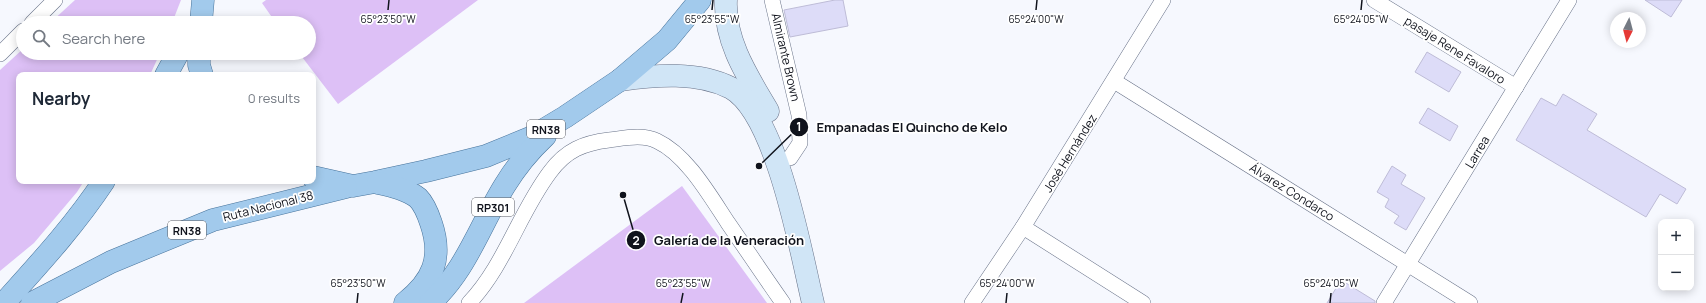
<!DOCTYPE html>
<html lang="en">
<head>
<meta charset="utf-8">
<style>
  :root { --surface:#fff; --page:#f2f2f3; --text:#1f2937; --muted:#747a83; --line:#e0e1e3 }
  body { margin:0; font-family:Manrope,sans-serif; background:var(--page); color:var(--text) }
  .controls { position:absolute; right:12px; bottom:12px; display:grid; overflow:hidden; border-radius:8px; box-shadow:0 2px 10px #0003 }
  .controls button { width:36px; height:36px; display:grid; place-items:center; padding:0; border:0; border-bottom:1px solid var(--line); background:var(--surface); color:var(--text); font:20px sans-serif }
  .compass { position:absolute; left:1610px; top:12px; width:36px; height:36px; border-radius:50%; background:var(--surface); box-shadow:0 2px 10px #0003; rotate:186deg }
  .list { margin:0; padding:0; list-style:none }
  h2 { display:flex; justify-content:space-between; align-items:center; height:52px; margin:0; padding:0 16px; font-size:17px }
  h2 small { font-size:13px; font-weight:400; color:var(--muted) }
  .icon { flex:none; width:22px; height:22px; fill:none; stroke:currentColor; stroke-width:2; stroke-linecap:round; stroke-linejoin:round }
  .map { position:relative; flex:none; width:1706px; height:303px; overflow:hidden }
  .search { position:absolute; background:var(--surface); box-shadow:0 2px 10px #0003; left:16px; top:16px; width:300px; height:44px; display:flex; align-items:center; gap:10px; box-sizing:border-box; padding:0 14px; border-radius:22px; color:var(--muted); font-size:15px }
  .panel { position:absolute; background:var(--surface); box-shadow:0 2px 10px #0003; left:16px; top:72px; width:300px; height:112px; border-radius:8px }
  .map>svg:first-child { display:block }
</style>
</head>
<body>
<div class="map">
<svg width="1706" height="303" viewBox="0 0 1706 303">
  <rect width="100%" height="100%" fill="#f6f8fe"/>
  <g fill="#ddc0f6">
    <polygon points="75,0 181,0 172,23 50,23"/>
    <polygon points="266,0 478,0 338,104 299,53 309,53 309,23 276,23 262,3"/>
    <polygon points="23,49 23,53 160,53 150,75 19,75 19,181 84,181 77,192 34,243 0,271 0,70"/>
    <polygon points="682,186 767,303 524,303"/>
  </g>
  <g fill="#dddcf8" stroke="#bebcd7">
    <polygon points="835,0 843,0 848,26 790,37 784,10"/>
    <polygon points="1645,0 1682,0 1671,17"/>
    <polygon points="1427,52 1461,72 1449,92 1415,72"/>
    <polygon points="1563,94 1597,114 1587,130 1686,189 1677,204 1660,194 1646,217 1516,140 1541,98 1556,106"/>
    <polygon points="1428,108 1458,126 1450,141 1419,123"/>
    <polygon points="1392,166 1406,175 1401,184 1425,198 1406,230 1394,223 1399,216 1385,207 1389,199 1377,192"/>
    <polygon points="1341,280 1375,301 1375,303 1327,303"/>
  </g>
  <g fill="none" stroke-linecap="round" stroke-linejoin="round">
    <defs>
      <g id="street">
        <polyline points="772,0 799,115 800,143 790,158"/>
        <polyline points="1374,0 1516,87"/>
        <polyline points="32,23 55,0"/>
        <polyline points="0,54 23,31"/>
        <polyline points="1114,81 1470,303"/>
        <polyline points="1023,227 1143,303"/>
        <path d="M469,303c36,-38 50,-90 81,-131 16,-22 34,-29 59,-32 16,-2 34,-6 48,1 30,14 53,55 71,82 18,26 36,53 55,80"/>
        <polyline points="972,303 1023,227 1163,0"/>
        <polyline points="1384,303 1569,0"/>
      </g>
      <g id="secondary">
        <path d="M726,0c-2,41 22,77 42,111"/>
        <path d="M620,80c35,-5 78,-9 111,8 46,26 70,165 82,215"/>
      </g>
      <g id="primary">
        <polyline points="201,23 203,0"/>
        <polyline points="199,53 199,65 202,75"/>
        <polyline points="166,75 178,53"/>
        <polyline points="313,177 353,186 375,182 426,171 486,156 530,138 565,117 620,80 667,40 700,0"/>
        <path d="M378,183c13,3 28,6 40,15 6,6 10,16 13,25 12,35 2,58 -26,80"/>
        <path d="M4,303c35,-39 71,-78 100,-122"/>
        <polyline points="32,303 111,262 213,220 346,187"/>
        <path d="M430,303c36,-32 50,-78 75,-118 11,-18 25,-35 40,-49"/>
      </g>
    </defs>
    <use href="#street" stroke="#687288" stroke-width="16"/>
    <use href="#secondary" stroke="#687288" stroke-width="23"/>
    <use href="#primary" stroke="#47739b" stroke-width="23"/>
    <use href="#street" stroke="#fff" stroke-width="15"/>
    <use href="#secondary" stroke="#d0e5f6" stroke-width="22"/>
    <use href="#primary" stroke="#a2caec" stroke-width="22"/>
  </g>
  <path fill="none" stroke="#10131c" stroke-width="1.5" d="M388,10l1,-10M712,10l1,-10M1036,10l1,-10M1361,10l1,-10M357,303l1,-10M681,303l2,-10M1006,303l1,-10M1330,303l1,-10"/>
  <g text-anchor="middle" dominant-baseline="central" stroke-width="3.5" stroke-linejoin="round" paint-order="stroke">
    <g fill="#fff" stroke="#585a60" stroke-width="1">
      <rect x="527" y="120" width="38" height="18" rx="3"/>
      <rect x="472" y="198" width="42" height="18" rx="3"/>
      <rect x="168" y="221" width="38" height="18" rx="3"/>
    </g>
    <g font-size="11" font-weight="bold" fill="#10131c">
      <text x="546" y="129">RN38</text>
      <text x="493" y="207">RP301</text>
      <text x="187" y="230">RN38</text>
    </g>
    <g font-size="12" fill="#10131c" stroke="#fff">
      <text transform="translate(1455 50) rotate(32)">pasaje Rene Favaloro</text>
      <text transform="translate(786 57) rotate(77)">Almirante Brown</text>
      <text transform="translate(1477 152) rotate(-59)">Larrea</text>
      <text transform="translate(1070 153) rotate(-58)">José Hernández</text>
      <text transform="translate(1292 192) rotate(32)">Álvarez Condarco</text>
      <text transform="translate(268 206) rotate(-14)">Ruta Nacional 38</text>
    </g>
  </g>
  <g font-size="10" text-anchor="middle" fill="#10131c" stroke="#fff" stroke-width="3.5" stroke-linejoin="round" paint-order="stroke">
    <text x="388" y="23">65°23'50"W</text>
    <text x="712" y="23">65°23'55"W</text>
    <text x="1036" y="23">65°24'00"W</text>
    <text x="1361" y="23">65°24'05"W</text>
    <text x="358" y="287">65°23'50"W</text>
    <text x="683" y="287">65°23'55"W</text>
    <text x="1007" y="287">65°24'00"W</text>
    <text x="1331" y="287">65°24'05"W</text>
  </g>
  <path fill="none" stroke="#10131c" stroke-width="1.5" d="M759 166L799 127M623 195L636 240"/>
  <g fill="#10131c" stroke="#fff" stroke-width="1.5">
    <circle cx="759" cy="166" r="4"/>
    <circle cx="623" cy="195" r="4"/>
    <circle cx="799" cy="127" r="10"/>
    <circle cx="636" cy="240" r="10"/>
  </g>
  <g font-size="12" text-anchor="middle" font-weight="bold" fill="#fff">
    <text x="799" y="131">1</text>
    <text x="636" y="245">2</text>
  </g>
  <g font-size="13" text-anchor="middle" font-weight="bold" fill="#10131c" stroke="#fff" stroke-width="3.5" stroke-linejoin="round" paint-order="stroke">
    <text x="912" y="132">Empanadas El Quincho de Kelo</text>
    <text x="729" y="245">Galería de la Veneración</text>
  </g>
</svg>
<div class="controls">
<button>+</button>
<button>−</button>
</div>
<svg class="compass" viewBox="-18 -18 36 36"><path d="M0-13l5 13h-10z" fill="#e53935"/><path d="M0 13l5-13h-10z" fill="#747a83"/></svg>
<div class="search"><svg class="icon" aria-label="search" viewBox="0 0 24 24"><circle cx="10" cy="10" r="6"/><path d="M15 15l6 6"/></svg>Search here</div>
<section class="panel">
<h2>Nearby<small>0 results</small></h2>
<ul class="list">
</ul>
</section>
</div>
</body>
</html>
